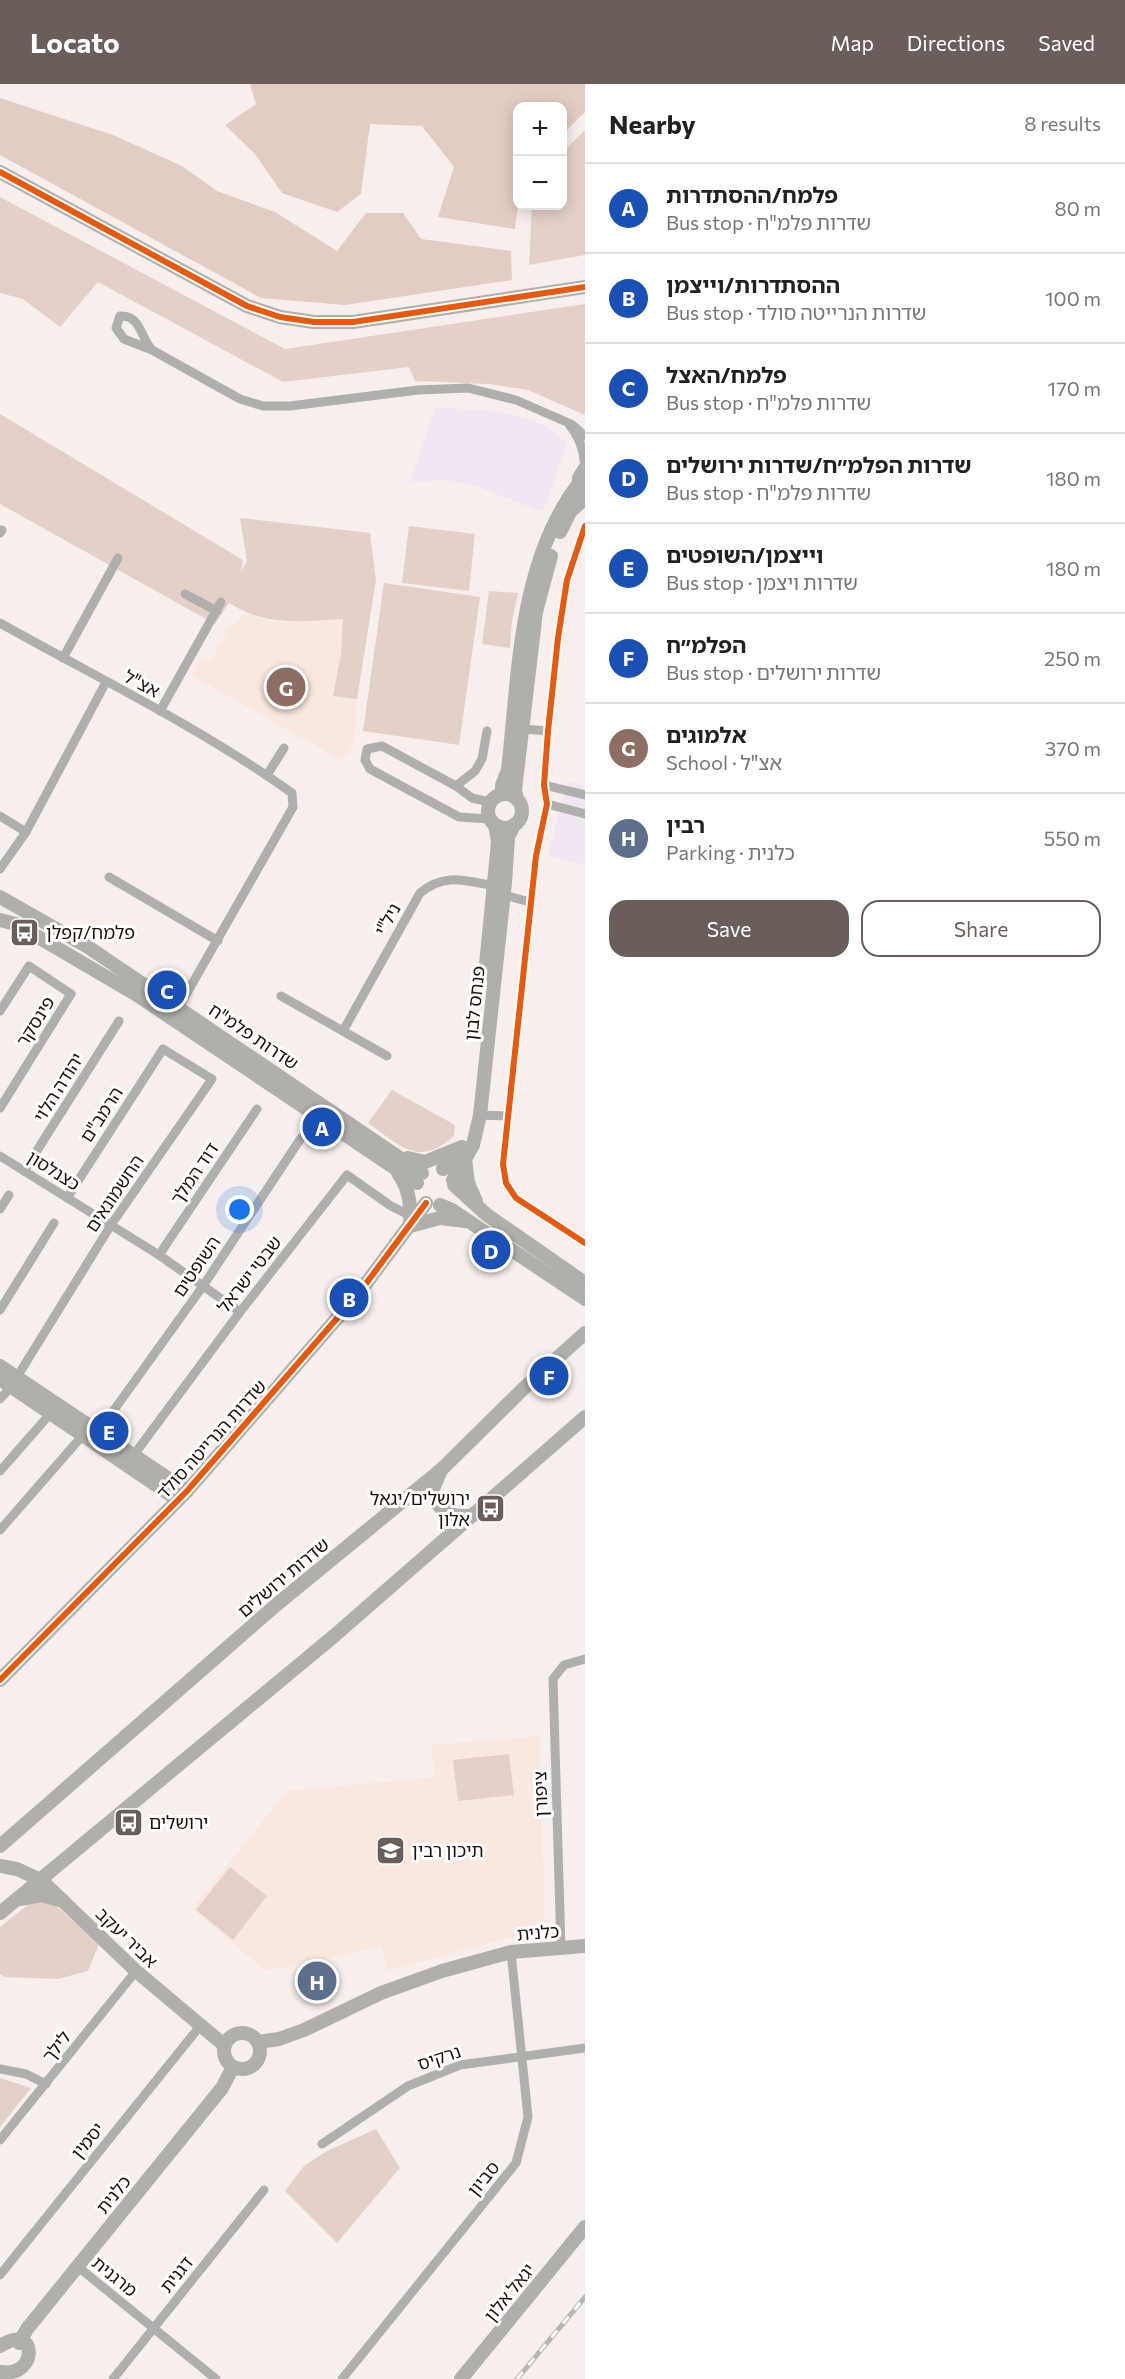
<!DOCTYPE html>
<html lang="en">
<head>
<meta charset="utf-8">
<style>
  :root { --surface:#fff; --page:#f6f6f6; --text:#202124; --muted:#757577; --line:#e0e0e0; --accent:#695e5a }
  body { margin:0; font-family:Commissioner,"Noto Sans Hebrew",sans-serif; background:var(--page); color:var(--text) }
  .controls { position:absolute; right:18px; top:18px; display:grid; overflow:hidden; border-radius:12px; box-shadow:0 3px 15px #0003 }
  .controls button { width:54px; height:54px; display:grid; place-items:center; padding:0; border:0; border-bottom:2px solid var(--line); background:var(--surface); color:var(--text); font:30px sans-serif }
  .you { position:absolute; left:240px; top:1126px; width:21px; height:21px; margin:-15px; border:4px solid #fff; border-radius:50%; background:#1a73e8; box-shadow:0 0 0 9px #1a73e833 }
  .badge { display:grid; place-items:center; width:39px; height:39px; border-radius:50%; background:var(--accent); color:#fff; font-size:20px; font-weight:700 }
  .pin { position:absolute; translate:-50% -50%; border:3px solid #fff; box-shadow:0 2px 6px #0006 }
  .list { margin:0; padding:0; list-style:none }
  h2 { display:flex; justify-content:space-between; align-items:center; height:78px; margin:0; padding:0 24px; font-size:26px }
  h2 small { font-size:20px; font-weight:400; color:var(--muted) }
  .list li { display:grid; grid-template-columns:39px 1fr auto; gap:18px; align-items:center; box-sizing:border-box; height:90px; padding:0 24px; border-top:2px solid var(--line) }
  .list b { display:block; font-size:22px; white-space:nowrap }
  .list p { margin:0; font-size:20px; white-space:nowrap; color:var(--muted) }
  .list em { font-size:20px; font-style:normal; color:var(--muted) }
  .actions { display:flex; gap:12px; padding:18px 24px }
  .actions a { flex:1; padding:14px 0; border:2px solid var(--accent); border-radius:18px; text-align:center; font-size:21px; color:var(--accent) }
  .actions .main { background:var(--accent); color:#fff }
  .map { position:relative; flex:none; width:585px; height:2295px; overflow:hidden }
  header { display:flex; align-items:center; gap:36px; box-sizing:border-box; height:84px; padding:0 30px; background:var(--accent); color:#fff }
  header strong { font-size:28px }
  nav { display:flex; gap:33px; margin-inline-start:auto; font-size:21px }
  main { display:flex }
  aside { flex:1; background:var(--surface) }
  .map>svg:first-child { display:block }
</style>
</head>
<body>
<header>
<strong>Locato</strong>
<nav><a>Map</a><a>Directions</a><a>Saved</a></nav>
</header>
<main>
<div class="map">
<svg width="585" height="2295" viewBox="0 0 585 2295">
  <rect width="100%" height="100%" fill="#f7efec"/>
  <g fill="#f0e7f2">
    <polygon points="435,323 504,328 546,342 567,360 543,428 475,402 447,396 410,398"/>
    <polygon points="568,697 585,702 585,781 548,771"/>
  </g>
  <g fill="#fae7e0">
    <polygon points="244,529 275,538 343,535 363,572 357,615 354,660 343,677 191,591 200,574 210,578 232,539 235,541"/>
    <polygon points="540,1652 545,1844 387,1887 381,1862 266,1887 192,1825 287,1707 435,1693 431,1661"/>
  </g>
  <g fill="#e4d0c9">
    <polygon points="585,46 585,171 529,181 532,122 562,122 563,68"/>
    <polygon points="0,113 285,265 585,220 585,331 528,306 489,300 415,297 409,283 283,298 98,198 60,243 23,215 0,209"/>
    <path d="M0,330l243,146 -2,12 6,-11 -7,-43 130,15 6,47 -19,119 -24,-3 8,-42 2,-35c-42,2 -77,8 -114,-16l-14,21 -215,-120z"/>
    <polygon points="409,442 475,450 469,507 402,499"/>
    <polygon points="384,499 480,513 459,661 363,647"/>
    <polygon points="489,507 518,509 512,537 510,564 482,560"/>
    <path d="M392,1006l63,35 -1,11c-36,32 -53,10 -86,-13z"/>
    <polygon points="509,1670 514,1711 458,1717 453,1676"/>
    <polygon points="230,1783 267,1812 233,1856 196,1826"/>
    <polygon points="33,1817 53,1819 99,1860 88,1887 58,1895 4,1893 0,1890 0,1843"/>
    <polygon points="0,1994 31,2004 0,2043"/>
    <polygon points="376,2045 400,2084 337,2159 285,2107 304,2082 327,2067"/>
  </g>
  <g fill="#e3ccc3">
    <polygon points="250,0 585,0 585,28 563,50 562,22 518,22 518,121 515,145 438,133 454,83 422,42 370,40 361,110 337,128 282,109 255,70 225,41 256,20"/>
    <polygon points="0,14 113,51 182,82 217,107 275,128 337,167 366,129 403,129 421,155 511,167 512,196 345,221 261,214 0,71"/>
  </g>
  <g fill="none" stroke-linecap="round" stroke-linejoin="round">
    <g stroke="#afb0ad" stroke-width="9">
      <path d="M152,266c-12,-13 -11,-35 -32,-34l-4,12 8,11 28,11 88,49 23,7h27l128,-16 50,-2 48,12 55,24 14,12"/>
      <path d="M570,342c10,11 14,28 15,42"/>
      <polyline points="585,442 567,496 558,554 548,647 544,701 547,720 536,772 503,1080 506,1099 516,1114 585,1159"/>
      <polyline points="0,449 2,446"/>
      <polyline points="185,510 217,527"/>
      <path d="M0,539c98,55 201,105 292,170l1,14 -114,200"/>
      <polyline points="63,574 118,474"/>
      <polyline points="160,627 221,518"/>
      <polyline points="523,645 548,647"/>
      <polyline points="267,691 284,664"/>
      <polyline points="544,701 585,711"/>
      <polyline points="456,702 475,687 482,675 487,647"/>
      <polyline points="547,720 585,730"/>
      <polyline points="0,732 26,748"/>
      <polyline points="489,735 459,733 370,685 365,676 367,665 382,662 456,702 472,714 490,718"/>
      <polyline points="0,785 26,748 106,598"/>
      <polyline points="109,793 218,857"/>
      <polyline points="504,811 530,818"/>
      <polyline points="281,912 387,972"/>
      <polyline points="0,927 29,882 71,910 0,1024"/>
      <path d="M343,947l77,-138c25,-21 45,-12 75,-7"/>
      <polyline points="480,1031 507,1032"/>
      <polyline points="0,1072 159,1171 240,1228"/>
      <polyline points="24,1087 119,937"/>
      <polyline points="0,1125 9,1111"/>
      <polyline points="159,1171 257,1025"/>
      <polyline points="0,1226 54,1139"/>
      <polyline points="17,1293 111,1141 212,995 163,965 67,1114"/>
      <polyline points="0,1315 11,1303"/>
      <polyline points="114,1326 203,1202 301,1054"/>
      <polyline points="133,1372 240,1228 347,1091 391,1122 411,1132"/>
      <polyline points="0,1387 49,1331"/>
      <polyline points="0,1446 83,1351"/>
      <polyline points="561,1864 553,1595 564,1581 585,1575"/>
      <polyline points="0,1985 26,1990 46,2000"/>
      <polyline points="0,2056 136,1887"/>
      <polyline points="322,2060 408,2002 460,1981 585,1964"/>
      <polyline points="77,2182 216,2295"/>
      <polyline points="0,2191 200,1942"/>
      <polyline points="113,2295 264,2106"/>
      <polyline points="342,2295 516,2079 528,2033 511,1868"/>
    </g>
    <g stroke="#b0afac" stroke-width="14">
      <polyline points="0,88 247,222 280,233 314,238 353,238 585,203"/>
      <polyline points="583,406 579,394 585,384"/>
      <polyline points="560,448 570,428 585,414"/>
      <circle cx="505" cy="727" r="17"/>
      <path d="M502,710v-9l6,-15c11,-96 10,-207 71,-287"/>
      <polyline points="517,715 515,706 536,528 551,472"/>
      <polyline points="0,813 88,863 422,1089"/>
      <polyline points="0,836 16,840 137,911 417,1099"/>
      <polyline points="485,891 498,758 495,741"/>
      <polyline points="408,1074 425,1078 462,1063"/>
      <polyline points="465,1074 468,1099 476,1117"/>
      <polyline points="443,1085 454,1076 462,1064"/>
      <path d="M398,1089c12,17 13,33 12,53l30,-8 25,3"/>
      <polyline points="453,1096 473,1061 480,1031 505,799 508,753 514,741"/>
      <polyline points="454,1101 487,1131 585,1199"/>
      <polyline points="440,1121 452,1126 585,1215"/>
      <polyline points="0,1282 187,1407"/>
      <polyline points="0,1295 178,1416"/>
      <path d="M441,1386l-8,19c2,22 20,30 40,26"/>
      <polyline points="0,1596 187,1407 359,1209 426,1119"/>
      <polyline points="0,1762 276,1521 442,1385 523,1305 585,1249"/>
      <polyline points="0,1782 17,1785 41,1796 136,1887 224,1961"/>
      <polyline points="20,1815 42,1811 63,1817"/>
      <polyline points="0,1829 334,1552 585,1333"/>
      <circle cx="242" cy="1967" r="18"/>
      <polyline points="258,1958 279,1955 304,1946 381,1909 442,1887 511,1868 585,1862"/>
      <polyline points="19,2259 27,2245 222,2004 233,1983"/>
      <path d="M0,2262c39,-25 38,33 0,26"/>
      <polyline points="461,2295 585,2143"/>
    </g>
    <defs>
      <polyline id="rail" points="517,2295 585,2213"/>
    </defs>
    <use href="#rail" stroke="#b8b5b2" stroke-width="5"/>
    <use href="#rail" stroke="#fff" stroke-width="3" stroke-dasharray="9" stroke-linecap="butt"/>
    <defs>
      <g id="cycleway">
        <polyline points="0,88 247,222 280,233 314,238 353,238 585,203"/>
        <polyline points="585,442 567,496 558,554 548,647 544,701 547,720 536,772 503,1080 506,1099 516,1114 585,1159"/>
        <polyline points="0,1596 187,1407 359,1209 426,1119"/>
      </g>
    </defs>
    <use href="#cycleway" stroke="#fff" stroke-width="10"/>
    <use href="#cycleway" stroke="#e8590c" stroke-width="6"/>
  </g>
  <defs>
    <symbol id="bus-square" viewBox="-11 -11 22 22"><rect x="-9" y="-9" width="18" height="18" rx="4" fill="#695e5a" stroke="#fff"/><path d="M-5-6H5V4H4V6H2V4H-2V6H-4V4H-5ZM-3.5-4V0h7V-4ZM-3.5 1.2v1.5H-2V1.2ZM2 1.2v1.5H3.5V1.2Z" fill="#fff"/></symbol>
    <symbol id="school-square" viewBox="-11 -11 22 22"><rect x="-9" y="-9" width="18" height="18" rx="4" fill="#695e5a" stroke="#fff"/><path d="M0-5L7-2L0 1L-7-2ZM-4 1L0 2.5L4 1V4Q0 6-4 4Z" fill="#fff"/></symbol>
  </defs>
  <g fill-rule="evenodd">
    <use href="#bus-square" x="8" y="832" width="33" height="33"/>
    <use href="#bus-square" x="474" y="1408" width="33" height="33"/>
    <use href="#bus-square" x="112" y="1722" width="33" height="33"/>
    <use href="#school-square" x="374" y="1750" width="33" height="33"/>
  </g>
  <g text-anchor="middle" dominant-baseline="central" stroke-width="6" stroke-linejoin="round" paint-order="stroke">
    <g font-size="18" fill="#1d100b" stroke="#fff">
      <text transform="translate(142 599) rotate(28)">אצ"ל</text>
      <text transform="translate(387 835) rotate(-61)">ניל"י</text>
      <text transform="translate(474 919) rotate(-84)">פנחס לבון</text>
      <text transform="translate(35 937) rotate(-58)">פינסקר</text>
      <text transform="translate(254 952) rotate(34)">שדרות פלמ"ח</text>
      <text transform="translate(58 1003) rotate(-58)">יהודה הלוי</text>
      <text transform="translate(101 1030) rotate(-57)">הרמב"ם</text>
      <text transform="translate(54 1086) rotate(32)">כצנלסון</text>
      <text transform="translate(194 1089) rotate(-56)">דוד המלך</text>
      <text transform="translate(114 1109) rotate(-56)">החשמונאים</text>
      <text transform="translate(196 1182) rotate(-56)">השופטים</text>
      <text transform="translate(249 1190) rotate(-52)">שבטי ישראל</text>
      <text transform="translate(211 1355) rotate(-48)">שדרות הנרייטה סולד</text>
      <text transform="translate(283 1493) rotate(-40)">שדרות ירושלים</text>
      <text transform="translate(540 1710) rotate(-92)">ציפורן</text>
      <text transform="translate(538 1848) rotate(-5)">כלנית</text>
      <text transform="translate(127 1853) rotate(44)">אביר יעקב</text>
      <text transform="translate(56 1962) rotate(-52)">לילך</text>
      <text transform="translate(439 1973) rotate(-19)">נרקיס</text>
      <text transform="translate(87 2056) rotate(-51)">יסמין</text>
      <text transform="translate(483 2094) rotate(-51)">סביון</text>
      <text transform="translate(113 2110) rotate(-51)">כלנית</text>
      <text transform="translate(176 2190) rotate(-51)">דגנית</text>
      <text transform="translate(115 2192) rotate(39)">מרגנית</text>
      <text transform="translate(509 2208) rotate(-51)">יגאל אלון</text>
    </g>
    <g font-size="18" fill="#1d100b" stroke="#fff" text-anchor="start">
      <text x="46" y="848">פלמח/קפלן</text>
      <text x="470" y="1414" text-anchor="end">ירושלים/יגאל<tspan x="470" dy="21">אלון</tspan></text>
      <text x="149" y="1738">ירושלים</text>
      <text x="412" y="1766">תיכון רבין</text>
    </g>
  </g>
</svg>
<div class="controls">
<button>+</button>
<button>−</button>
</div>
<div class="you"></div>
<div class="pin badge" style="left:322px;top:1043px;background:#1a4fb4">A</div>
<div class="pin badge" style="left:349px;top:1214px;background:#1a4fb4">B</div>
<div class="pin badge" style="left:167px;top:906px;background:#1a4fb4">C</div>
<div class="pin badge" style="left:491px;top:1166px;background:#1a4fb4">D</div>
<div class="pin badge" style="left:109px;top:1347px;background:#1a4fb4">E</div>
<div class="pin badge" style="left:549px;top:1292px;background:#1a4fb4">F</div>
<div class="pin badge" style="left:286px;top:603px;background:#8d6e63">G</div>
<div class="pin badge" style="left:317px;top:1897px;background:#5c6f8a">H</div>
</div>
<aside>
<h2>Nearby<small>8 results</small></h2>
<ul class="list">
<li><span class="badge" style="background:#1a4fb4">A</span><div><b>פלמח/ההסתדרות</b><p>Bus stop · שדרות פלמ&quot;ח</p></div><em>80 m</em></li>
<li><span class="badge" style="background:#1a4fb4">B</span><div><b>ההסתדרות/וייצמן</b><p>Bus stop · שדרות הנרייטה סולד</p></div><em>100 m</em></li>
<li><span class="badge" style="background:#1a4fb4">C</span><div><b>פלמח/האצל</b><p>Bus stop · שדרות פלמ&quot;ח</p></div><em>170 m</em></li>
<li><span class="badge" style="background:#1a4fb4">D</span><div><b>שדרות הפלמ״ח/שדרות ירושלים</b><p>Bus stop · שדרות פלמ&quot;ח</p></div><em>180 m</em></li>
<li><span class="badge" style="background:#1a4fb4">E</span><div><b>וייצמן/השופטים</b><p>Bus stop · שדרות ויצמן</p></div><em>180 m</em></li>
<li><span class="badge" style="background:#1a4fb4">F</span><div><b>הפלמ״ח</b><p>Bus stop · שדרות ירושלים</p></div><em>250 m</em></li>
<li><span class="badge" style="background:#8d6e63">G</span><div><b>אלמוגים</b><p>School · אצ&quot;ל</p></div><em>370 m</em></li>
<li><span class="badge" style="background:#5c6f8a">H</span><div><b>רבין</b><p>Parking · כלנית</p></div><em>550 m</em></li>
</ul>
<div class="actions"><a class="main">Save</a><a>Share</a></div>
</aside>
</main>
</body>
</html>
